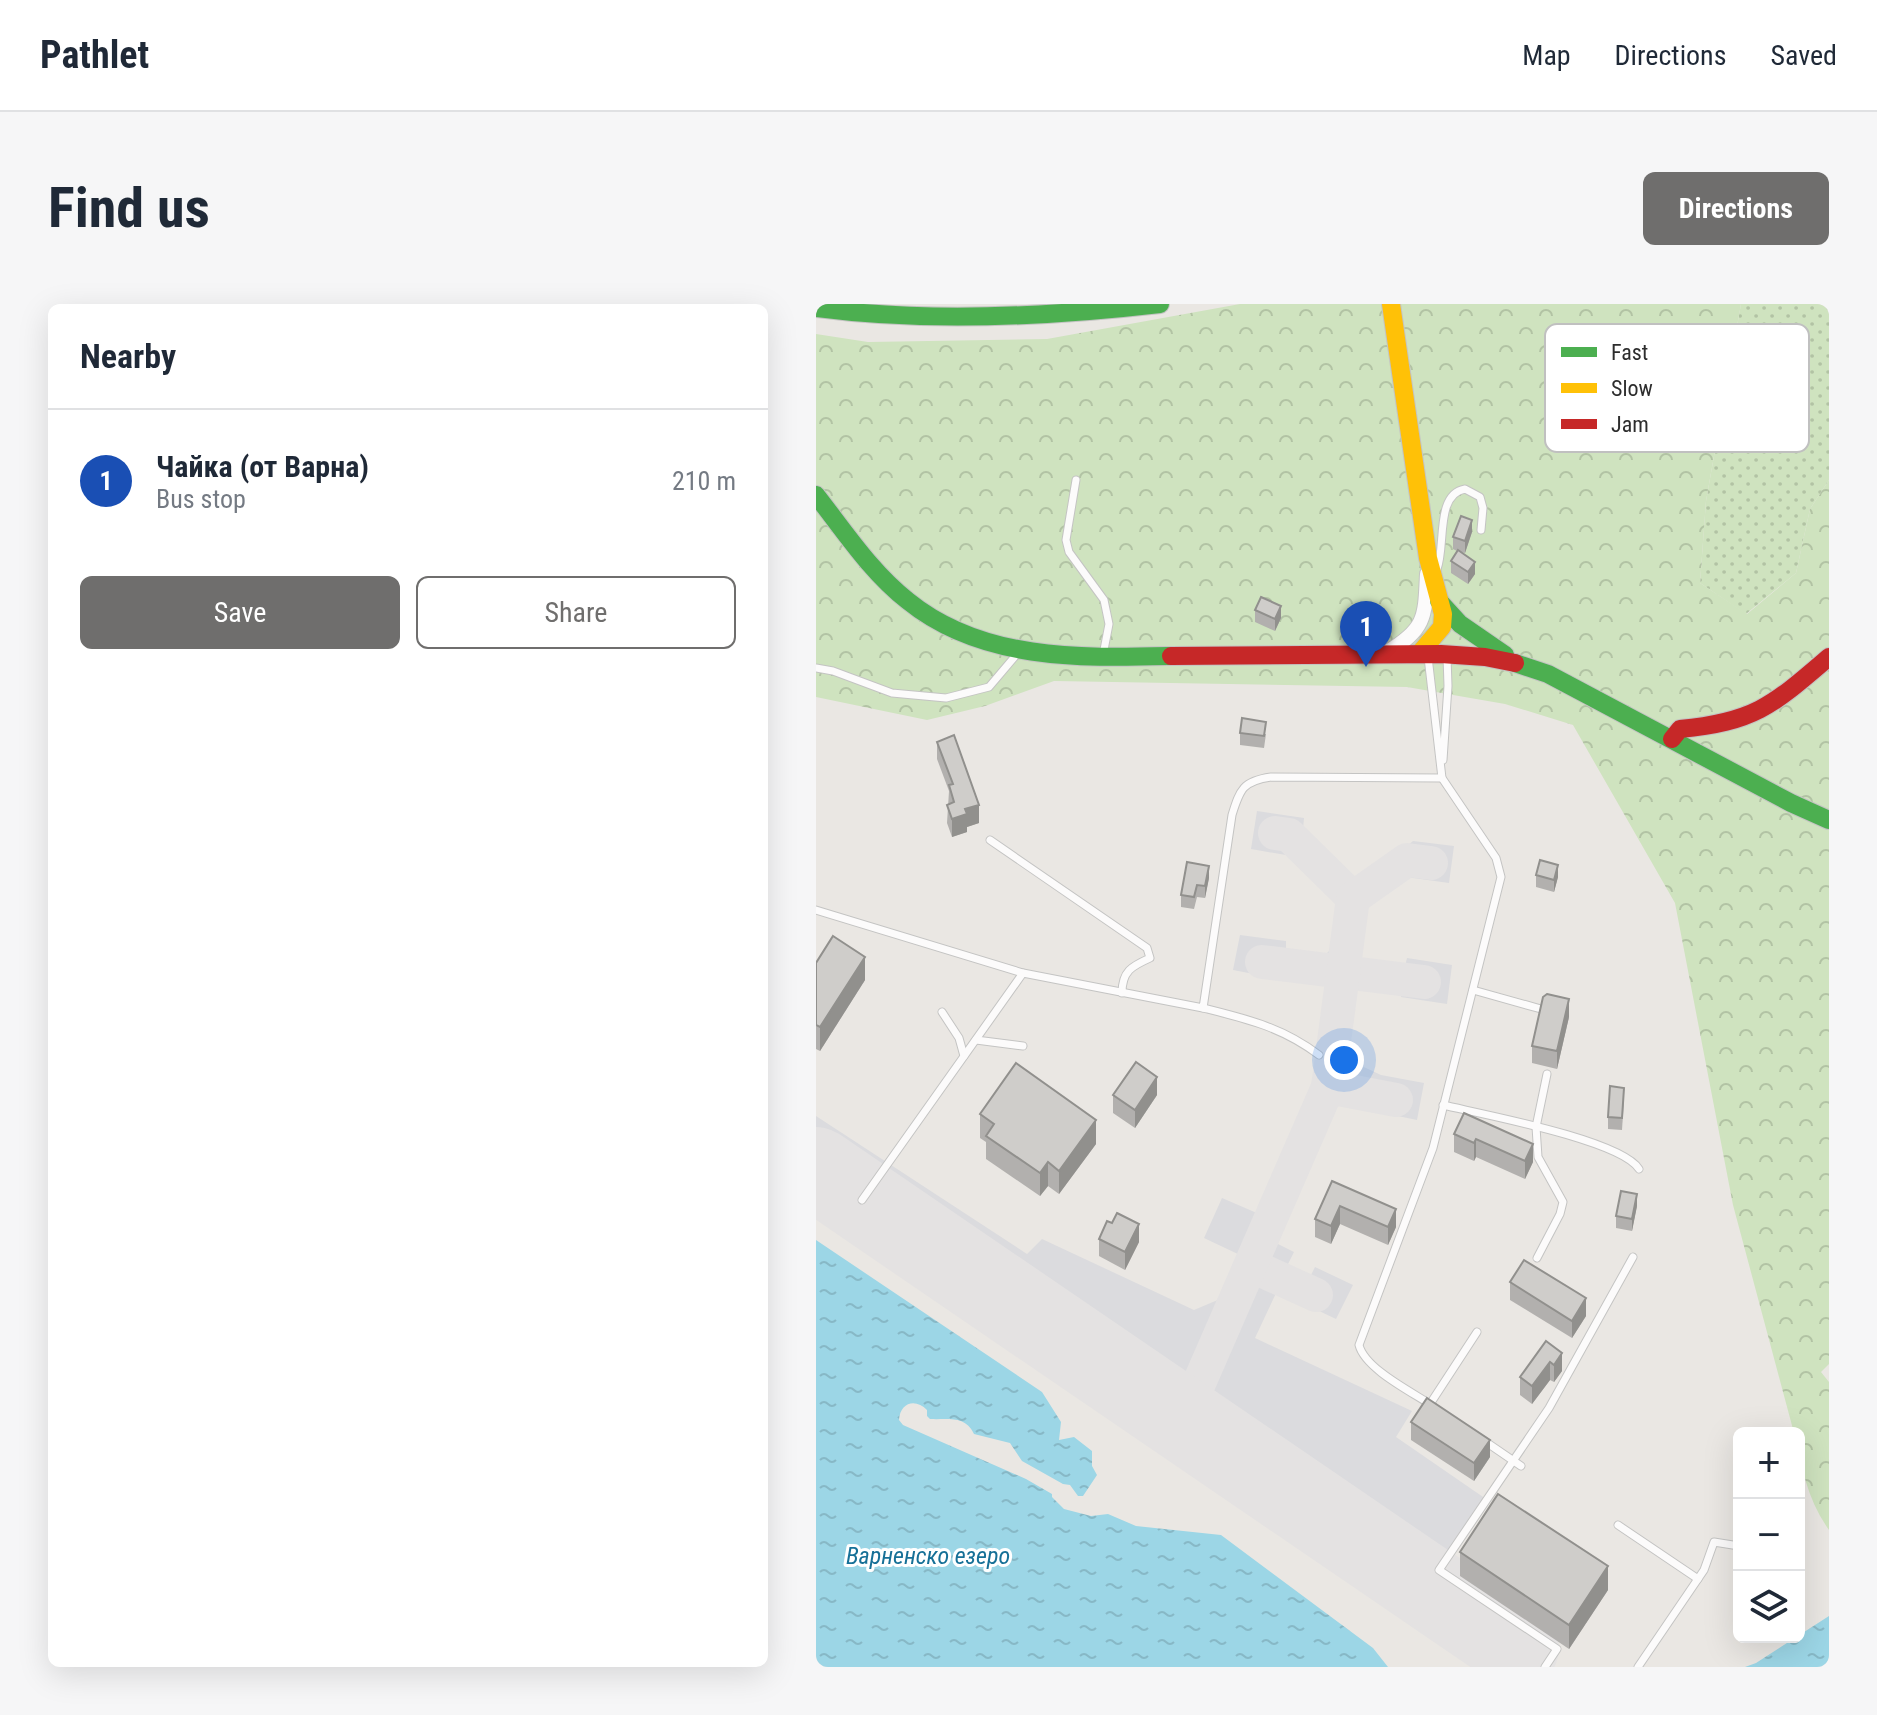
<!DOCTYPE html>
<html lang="en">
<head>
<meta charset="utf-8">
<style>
  :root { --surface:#fff; --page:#f6f6f7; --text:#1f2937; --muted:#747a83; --line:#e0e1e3; --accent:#6f6e6d }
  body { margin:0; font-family:"Roboto Condensed",sans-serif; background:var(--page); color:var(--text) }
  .controls { position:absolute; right:24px; bottom:24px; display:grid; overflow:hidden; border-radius:12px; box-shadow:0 8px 32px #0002 }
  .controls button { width:72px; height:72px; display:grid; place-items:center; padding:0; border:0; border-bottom:2px solid var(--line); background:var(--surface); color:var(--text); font:40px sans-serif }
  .you { position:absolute; left:528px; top:756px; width:28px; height:28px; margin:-20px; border:6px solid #fff; border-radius:50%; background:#1a73e8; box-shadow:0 0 0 12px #1a73e833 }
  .badge { display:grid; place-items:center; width:52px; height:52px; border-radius:50%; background:var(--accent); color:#fff; font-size:26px; font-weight:700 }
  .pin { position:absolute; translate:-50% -66px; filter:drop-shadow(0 2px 4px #0008) }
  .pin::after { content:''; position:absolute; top:42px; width:28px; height:24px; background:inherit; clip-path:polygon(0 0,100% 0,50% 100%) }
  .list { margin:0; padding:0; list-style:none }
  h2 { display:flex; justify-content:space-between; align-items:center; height:104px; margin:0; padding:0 32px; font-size:34px }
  h2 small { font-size:26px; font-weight:400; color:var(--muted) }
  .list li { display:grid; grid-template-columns:52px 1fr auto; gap:24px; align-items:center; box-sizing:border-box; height:144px; padding:0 32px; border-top:2px solid var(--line) }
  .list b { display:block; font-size:30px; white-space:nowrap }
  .list p { margin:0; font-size:26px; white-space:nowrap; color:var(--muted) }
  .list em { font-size:26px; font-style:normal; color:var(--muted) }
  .actions { display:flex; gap:16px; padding:24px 32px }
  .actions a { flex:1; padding:18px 0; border:2px solid var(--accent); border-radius:12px; text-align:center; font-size:28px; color:var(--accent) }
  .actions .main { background:var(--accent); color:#fff }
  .icon { flex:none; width:44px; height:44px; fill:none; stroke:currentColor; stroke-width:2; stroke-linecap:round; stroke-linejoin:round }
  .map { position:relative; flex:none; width:1013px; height:1363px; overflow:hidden; border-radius:12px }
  header { display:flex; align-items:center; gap:48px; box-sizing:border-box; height:112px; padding:0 40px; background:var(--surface); border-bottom:2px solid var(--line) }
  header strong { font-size:38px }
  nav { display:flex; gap:44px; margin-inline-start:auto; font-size:28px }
  .intro { display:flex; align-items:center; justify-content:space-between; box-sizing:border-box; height:192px; padding:0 48px }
  h1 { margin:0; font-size:56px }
  .button { padding:20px 36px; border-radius:12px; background:var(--accent); color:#fff; font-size:28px; font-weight:700 }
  main { display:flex; gap:48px; padding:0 48px }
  aside { flex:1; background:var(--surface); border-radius:12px; box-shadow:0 8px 32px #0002 }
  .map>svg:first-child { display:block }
</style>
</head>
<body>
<header>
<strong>Pathlet</strong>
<nav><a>Map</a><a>Directions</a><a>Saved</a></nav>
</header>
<div class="intro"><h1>Find us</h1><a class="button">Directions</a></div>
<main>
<aside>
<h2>Nearby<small></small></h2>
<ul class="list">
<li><span class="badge" style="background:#1a4fb4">1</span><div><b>Чайка (от Варна)</b><p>Bus stop</p></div><em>210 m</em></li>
</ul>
<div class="actions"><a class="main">Save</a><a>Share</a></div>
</aside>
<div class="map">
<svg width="1013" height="1363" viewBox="0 0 1013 1363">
  <defs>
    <pattern id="green-dots" width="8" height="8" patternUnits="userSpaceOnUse" patternTransform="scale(2)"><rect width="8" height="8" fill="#cfe3bf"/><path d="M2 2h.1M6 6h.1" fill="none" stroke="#b2c3a4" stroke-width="1.8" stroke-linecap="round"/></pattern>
    <pattern id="forest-crowns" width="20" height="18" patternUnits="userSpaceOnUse" patternTransform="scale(2)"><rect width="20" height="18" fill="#cfe3bf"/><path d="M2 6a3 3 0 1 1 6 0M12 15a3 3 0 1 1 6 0" fill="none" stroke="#b2c3a4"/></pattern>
    <pattern id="water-ripples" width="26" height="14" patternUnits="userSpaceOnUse" patternTransform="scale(2)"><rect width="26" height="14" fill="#9cd6e6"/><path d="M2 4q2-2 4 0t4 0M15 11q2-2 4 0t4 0" fill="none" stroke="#87b8c6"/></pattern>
  </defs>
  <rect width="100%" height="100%" fill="#eae7e3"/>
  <polygon fill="#dbdbde" points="441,507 488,514 487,525 529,575 549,578 597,537 638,542 633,579 583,572 549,596 544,650 548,660 588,666 591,654 636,661 631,700 585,693 586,680 550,676 533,691 524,752 565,771 608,779 601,816 558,807 559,799 530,794 515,801 456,937 478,948 471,962 494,973 499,963 537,981 520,1015 461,987 439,1034 596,1107 580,1133 670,1195 623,1267 741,1345 729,1363 671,1363 610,1324 591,1295 0,909 0,812 211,950 226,935 378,1006 404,995 424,951 388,934 406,894 443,910 499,784 514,688 503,671 470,668 459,674 417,666 424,631 470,637 470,647 509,651 519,641 524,594 487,554 435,545"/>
  <polygon fill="url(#green-dots)" points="925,0 1013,0 1013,176 994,205 980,269 930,310 884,279 890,197"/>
  <path fill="url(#forest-crowns)" d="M424,0h501l-35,197 -6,82 47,31 49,-41 14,-64 19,-29v884l-8,8 8,10v148c-20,-28 -30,-63 -30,-97h-5l-61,-228 -58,-302 -102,-178 -68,-21 -98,-17 -353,-6 -69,25 -58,14 -111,-23v-363l52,8 179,-3z"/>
  <g fill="url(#water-ripples)">
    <path d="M0,936l226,152 19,30 -2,18 15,-3 18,14v15l5,9 -14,21h-5l-8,-11 -7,-1 -41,-23 -12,-18 -36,-9c-9,-19 -26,-14 -44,-15l-3,-3v-6c-11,-12 -27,-8 -28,10l4,5 123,54 26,15v3l12,12 27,7 17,-2 28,12 85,9 152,113 15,19h-572z"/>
    <polygon points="1013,1312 1013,1363 929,1363 940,1359"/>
  </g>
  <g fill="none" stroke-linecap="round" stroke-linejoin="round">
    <g stroke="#e4e2e2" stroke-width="34">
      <polyline points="459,529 473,531 537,594"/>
      <polyline points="446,658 608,678"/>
      <polyline points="512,783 580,796"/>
      <polyline points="436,962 500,991"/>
      <polyline points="367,1116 512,783 537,594 591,556 615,559"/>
    </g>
    <polyline stroke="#e4e2e2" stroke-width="84" points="0,865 701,1344"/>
    <defs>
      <g id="lane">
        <polyline points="260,176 250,236 253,248 288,296 293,320 287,351"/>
        <path d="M621,265c9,-23 -2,-75 28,-80l15,8 3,11 -2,22"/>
        <path d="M612,353l14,121 54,80 5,19 -68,271 -74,197c6,24 53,47 74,61"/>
        <polyline points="0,364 17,367 76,389 130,394 173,383 201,350"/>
        <polyline points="627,456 632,382 631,352"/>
        <path d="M174,536l157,108 3,10c-18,8 -28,13 -28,35"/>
        <polyline points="0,606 207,669"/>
        <polyline points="657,686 725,705"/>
        <path d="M387,704c44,11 79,19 116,47"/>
        <polyline points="126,708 143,734 148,752"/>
        <polyline points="160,736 207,742"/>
        <path d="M627,801c38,9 178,35 196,64"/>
        <path d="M46,896l161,-227 180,35 29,-193c8,-26 11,-34 39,-38l171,1"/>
        <polyline points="721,954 744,910 747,898 722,853 720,823 731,770"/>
        <polyline points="614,1100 661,1028"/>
        <polyline points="667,1136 705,1162"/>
        <polyline points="802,1221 882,1275"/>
        <polyline points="729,1363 741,1345 623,1266 733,1104 817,953"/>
        <polyline points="822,1363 888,1266 898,1238 923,1242"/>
      </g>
      <path id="street" d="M571,348c39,-23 38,-35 40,-78"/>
      <g id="fast">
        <path d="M0,4c113,15 231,9 344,-4"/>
        <path d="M0,191c29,37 55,77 92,106 74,60 173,57 263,55"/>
        <polyline points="623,297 644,320 689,351"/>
        <polyline points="699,359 732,370 975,499 1013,516"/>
      </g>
      <polyline id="slow" points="575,0 612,254 627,310 626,323 603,350"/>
      <g id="jam">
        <polyline points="355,352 625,350 669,353 699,359"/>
        <path d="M856,435l8,-10c75,-7 93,-24 149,-72"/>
      </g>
    </defs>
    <use href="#lane" stroke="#c4c4c3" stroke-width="9"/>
    <use href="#street" stroke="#c4c4c3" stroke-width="16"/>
    <use href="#fast" stroke="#c4c4c3" stroke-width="20"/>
    <use href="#slow" stroke="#c4c4c3" stroke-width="20"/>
    <use href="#jam" stroke="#c4c4c3" stroke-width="20"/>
    <use href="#lane" stroke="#fcfbfb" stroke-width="7"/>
    <use href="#street" stroke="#fcfbfb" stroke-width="14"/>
    <use href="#fast" stroke="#4caf50" stroke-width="18"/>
    <use href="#slow" stroke="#ffc107" stroke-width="18"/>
    <use href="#jam" stroke="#c62828" stroke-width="18"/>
  </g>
  <g fill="#b2b0ae">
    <polygon points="656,228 649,249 644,248 659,270 652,280 635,269 635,257 641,247 637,245 637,233"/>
    <polygon points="439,306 465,314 459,327 439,318"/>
    <polygon points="424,429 450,430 448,444 424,441"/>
    <polygon points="121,438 163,519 151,523 151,528 136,533 131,519 133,487 121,455"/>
    <polygon points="720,571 742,573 738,588 720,583"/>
    <polygon points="393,574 389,594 381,593 378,605 365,603 365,591"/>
    <polygon points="0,659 49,676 4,747 0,745"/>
    <polygon points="753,713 741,765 716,759 716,742"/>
    <polygon points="297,791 341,791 319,824 297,809"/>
    <polygon points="808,796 806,826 792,825 792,813"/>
    <polygon points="648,809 717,858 709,875 660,853 658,857 638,848 638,830"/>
    <polygon points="164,810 280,840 243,890 232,882 224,892 170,855 170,838 164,834"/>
    <polygon points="516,877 580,923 572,941 524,920 515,940 499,933 499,915"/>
    <polygon points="821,902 816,927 800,924 800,912"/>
    <polygon points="296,919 323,938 309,966 283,952 283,935"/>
    <polygon points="694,978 770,1012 756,1034 694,996"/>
    <polygon points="730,1037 746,1067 738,1078 734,1076 716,1100 704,1091 704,1073"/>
    <polygon points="595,1118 674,1153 658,1177 595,1136"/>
    <polygon points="644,1248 792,1286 753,1345 644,1272"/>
  </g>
  <g fill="#91908d">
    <polygon points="656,216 656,228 649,249 649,237"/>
    <polygon points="659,258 659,270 652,280 652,268"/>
    <polygon points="465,302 465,314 459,327 459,315"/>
    <polygon points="163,501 163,519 151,523 151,528 136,533 136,515 149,505"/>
    <polygon points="742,561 742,573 738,588 738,576"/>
    <polygon points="393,562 393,574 389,594 389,582"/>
    <polygon points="49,653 49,676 4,747 4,723"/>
    <polygon points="753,695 753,713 741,765 741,747"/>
    <polygon points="341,773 341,791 319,824 319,806"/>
    <polygon points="280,816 280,840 243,890 243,867"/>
    <polygon points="660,835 660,853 658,857 658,839"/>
    <polygon points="717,840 717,858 709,875 709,857"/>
    <polygon points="232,858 232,882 224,892 224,869"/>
    <polygon points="821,890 821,902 816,927 816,915"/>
    <polygon points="524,902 524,920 515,940 515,922"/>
    <polygon points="580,905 580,923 572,941 572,923"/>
    <polygon points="323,920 323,938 309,966 309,948"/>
    <polygon points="770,994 770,1012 756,1034 756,1017"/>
    <polygon points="746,1049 746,1067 738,1078 738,1061"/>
    <polygon points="734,1058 734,1076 716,1100 716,1082"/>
    <polygon points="674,1136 674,1153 658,1177 658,1159"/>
    <polygon points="792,1262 792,1286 753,1345 753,1321"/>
  </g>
  <g fill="#cfcdca" stroke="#91908d" stroke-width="2">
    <polygon points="645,212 656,216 649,237 637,233"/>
    <polygon points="642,246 659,258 652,268 635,257"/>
    <polygon points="445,293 465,302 459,315 439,306"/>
    <polygon points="426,414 450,418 448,432 424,429"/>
    <polygon points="138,431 163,501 149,505 151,510 136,515 131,501 138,498 133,481 137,480 121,438"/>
    <polygon points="724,556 742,561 738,576 720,571"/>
    <polygon points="371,558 393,562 389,582 381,581 378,593 365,591"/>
    <polygon points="17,632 49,653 4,723 0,721 0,659"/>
    <polygon points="731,690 753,695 741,747 716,742 727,693"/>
    <polygon points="320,758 341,773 319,806 297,791"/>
    <polygon points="200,759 280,816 243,867 232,858 224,869 170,832 178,820 164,810"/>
    <polygon points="794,782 808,784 806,814 792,813"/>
    <polygon points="648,809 717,840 709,857 660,835 658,839 638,830"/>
    <polygon points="516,877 580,905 572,923 524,902 515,922 499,915"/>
    <polygon points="805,887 821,890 816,915 800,912"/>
    <polygon points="301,909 323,920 309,948 283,935 291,917 296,919"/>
    <polygon points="708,956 770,994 756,1017 694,978"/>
    <polygon points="730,1037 746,1049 738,1061 734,1058 716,1082 704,1073"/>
    <polygon points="611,1094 674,1136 658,1159 595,1118"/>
    <polygon points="682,1190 792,1262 753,1321 644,1248"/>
  </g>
  <g text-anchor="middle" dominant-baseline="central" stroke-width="6" stroke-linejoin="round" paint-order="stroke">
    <g font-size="24" font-style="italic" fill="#167097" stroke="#fff">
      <text x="112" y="1252">Варненско езеро</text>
    </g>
  </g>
  <rect x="729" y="20" width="264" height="128" rx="12" fill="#fff" stroke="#c0c0c0" stroke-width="2"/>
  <rect x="745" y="43" width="36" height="10" fill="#4caf50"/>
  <rect x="745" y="79" width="36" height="10" fill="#ffc107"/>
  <rect x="745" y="115" width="36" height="10" fill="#c62828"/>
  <g font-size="22" fill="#2d2d2d">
    <text x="795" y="56">Fast</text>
    <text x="795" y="92">Slow</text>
    <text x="795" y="128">Jam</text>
  </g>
</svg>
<div class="controls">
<button>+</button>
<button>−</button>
<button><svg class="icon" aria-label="layers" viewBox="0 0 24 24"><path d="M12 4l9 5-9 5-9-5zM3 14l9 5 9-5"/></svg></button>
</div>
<div class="you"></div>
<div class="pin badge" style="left:550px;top:363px;background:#1a4fb4">1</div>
</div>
</main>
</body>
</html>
